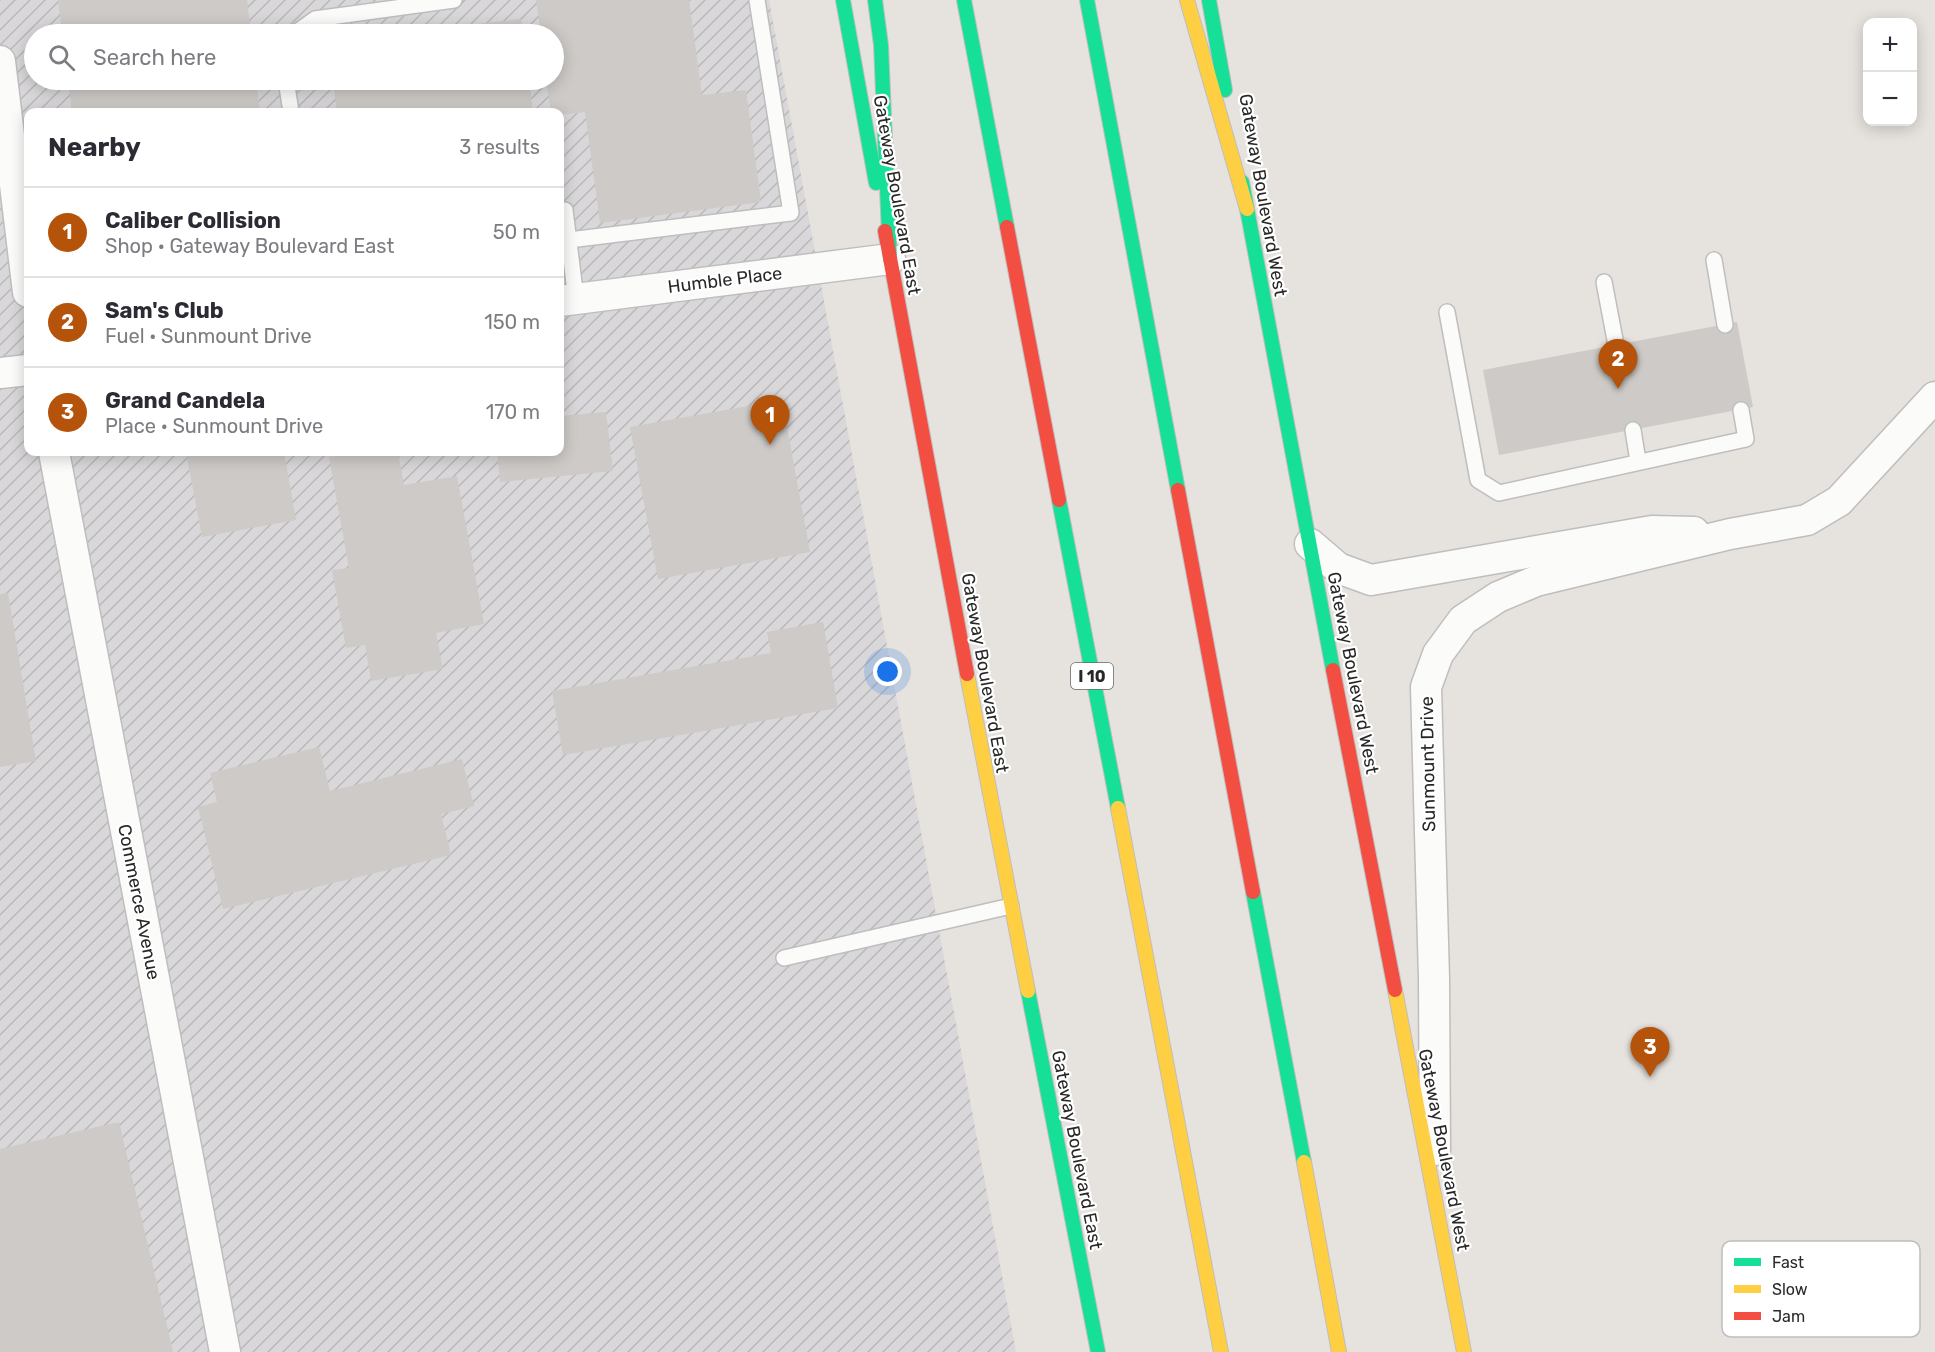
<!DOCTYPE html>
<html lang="en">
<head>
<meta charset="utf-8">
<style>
  :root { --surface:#fff; --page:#f2f2f3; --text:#2b2b33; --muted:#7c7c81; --line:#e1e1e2; --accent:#b45309 }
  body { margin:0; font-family:Rubik,sans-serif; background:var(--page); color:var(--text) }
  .controls { position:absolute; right:18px; top:18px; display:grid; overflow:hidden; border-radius:12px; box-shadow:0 3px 15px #0003 }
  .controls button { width:54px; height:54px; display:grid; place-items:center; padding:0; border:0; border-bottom:2px solid var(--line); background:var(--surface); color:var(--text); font:30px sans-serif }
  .you { position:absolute; left:888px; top:672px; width:21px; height:21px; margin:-15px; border:4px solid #fff; border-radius:50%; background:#1a73e8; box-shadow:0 0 0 9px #1a73e833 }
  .badge { display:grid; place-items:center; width:39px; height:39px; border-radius:50%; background:var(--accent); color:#fff; font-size:20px; font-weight:700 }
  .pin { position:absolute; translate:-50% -50px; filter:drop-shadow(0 2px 3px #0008) }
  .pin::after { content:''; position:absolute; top:32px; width:21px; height:18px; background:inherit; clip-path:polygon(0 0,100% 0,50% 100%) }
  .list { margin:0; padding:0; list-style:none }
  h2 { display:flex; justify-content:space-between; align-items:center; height:78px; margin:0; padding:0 24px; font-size:26px }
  h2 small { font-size:20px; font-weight:400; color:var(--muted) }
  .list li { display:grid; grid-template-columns:39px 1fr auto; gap:18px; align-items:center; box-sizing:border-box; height:90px; padding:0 24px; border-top:2px solid var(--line) }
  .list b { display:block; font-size:22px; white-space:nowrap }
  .list p { margin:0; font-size:20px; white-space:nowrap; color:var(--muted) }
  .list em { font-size:20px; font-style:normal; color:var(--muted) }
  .icon { flex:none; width:33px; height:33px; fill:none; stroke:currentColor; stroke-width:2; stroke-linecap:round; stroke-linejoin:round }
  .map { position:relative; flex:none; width:1935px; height:1352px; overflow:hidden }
  .search { position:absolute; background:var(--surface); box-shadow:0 3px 15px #0003; left:24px; top:24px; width:540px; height:66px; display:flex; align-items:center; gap:15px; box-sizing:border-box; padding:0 21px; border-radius:33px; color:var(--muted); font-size:22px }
  .panel { position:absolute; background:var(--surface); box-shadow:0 3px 15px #0003; left:24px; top:108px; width:540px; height:348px; border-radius:12px }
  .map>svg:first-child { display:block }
</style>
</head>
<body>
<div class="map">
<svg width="1935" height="1352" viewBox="0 0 1935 1352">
  <defs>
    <pattern id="industrial-furrows" width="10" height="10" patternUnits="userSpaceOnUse" patternTransform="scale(1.5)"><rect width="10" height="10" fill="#d9d7d9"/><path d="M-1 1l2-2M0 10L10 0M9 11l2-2" fill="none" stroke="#bab9ba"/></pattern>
  </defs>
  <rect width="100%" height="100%" fill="#e6e2dd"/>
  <path fill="url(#industrial-furrows)" fill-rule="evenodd" d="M0,0h769l247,1352h-1016zM34,34h520v46h-520zM28,112h532v340h-532z"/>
  <g fill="#cdcac7">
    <polygon points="58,0 247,0 251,34 62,34"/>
    <polygon points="536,0 689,0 702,95 746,90 761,202 600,223 585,112 560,115 560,112 551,112 546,80 554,80 554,34 541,34"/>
    <polygon points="521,19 523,34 400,34 400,33"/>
    <polygon points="68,80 256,80 260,112 72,112"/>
    <polygon points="333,80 529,80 533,112 337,112"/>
    <polygon points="1737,322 1753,407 1499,455 1483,370"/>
    <polygon points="782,400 810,552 658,579 630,427"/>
    <polygon points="606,412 613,471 500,482 497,452 560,452 560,416"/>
    <polygon points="186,452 284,452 296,520 202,537"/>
    <polygon points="358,452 398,452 404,485 457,476 484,624 436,633 443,669 371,681 365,645 346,648 332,570 349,568 329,457"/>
    <polygon points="8,593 36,761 0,767 0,594"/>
    <polygon points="823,622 838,708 563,755 552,691 771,653 767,632"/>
    <polygon points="319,747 330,791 462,759 474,806 441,814 451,855 223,909 198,807 217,802 210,773"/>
    <polygon points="119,1122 173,1352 0,1352 0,1149"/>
  </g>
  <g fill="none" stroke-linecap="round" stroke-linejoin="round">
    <defs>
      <g id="lane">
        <polyline points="294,34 315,19 454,0"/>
        <polyline points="286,80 291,112"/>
        <polyline points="560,210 565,210 576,299"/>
        <polyline points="569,240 791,213 757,0"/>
        <polyline points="1714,260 1725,325"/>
        <polyline points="1604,282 1616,345"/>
        <polyline points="1447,312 1478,480 1499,493 1746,439 1741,410"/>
        <polyline points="1633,430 1638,461"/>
        <polyline points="784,958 1011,906"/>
      </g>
      <g id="street">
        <polyline points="0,61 28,292"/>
        <polyline points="560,301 890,259"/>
        <polyline points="0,373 28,370"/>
        <polyline points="54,452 225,1352"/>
        <polyline points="1310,544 1338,568 1371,580 1652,531 1694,532"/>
        <polyline points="1435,1150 1434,979 1426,687 1438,654 1463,620 1498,597 1536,581 1730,534 1807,520 1839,501 1935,397"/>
      </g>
      <g id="fast">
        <polyline points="843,0 876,183"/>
        <polyline points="875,0 881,45 890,259"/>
        <polyline points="964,0 1007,227"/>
        <polyline points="1087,0 1178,490"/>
        <polyline points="1209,0 1225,90"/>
        <polyline points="1242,182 1333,670"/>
        <polyline points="1059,500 1118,808"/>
        <polyline points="1253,892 1304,1162"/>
        <polyline points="1028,991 1098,1352"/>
      </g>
      <g id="slow">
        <polyline points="1187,0 1247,209"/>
        <polyline points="967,674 1028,991"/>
        <polyline points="1118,808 1221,1352"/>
        <polyline points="1395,990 1464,1352"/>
        <polyline points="1304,1162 1339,1352"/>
      </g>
      <g id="jam">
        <polyline points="1007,227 1059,500"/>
        <polyline points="885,231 967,674"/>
        <polyline points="1178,490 1253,892"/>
        <polyline points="1333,670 1395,990"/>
      </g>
    </defs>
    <use href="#lane" stroke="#bfbebf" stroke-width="18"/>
    <use href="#street" stroke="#bfbebf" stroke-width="33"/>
    <use href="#fast" stroke="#bfbebf" stroke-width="16"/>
    <use href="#slow" stroke="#bfbebf" stroke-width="16"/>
    <use href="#jam" stroke="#bfbebf" stroke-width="16"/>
    <use href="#lane" stroke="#fbfbfa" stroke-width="15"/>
    <use href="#street" stroke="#fbfbfa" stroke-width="30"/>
    <use href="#fast" stroke="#16e098" stroke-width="14"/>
    <use href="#slow" stroke="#ffcf43" stroke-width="14"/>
    <use href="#jam" stroke="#f24e42" stroke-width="14"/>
  </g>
  <g text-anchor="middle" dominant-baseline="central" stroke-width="4.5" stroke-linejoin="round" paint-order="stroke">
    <rect fill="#fff" stroke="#686868" stroke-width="1.5" x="1071" y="663" width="42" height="26" rx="4.5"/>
    <g font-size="16" font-weight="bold" fill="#282828">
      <text x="1092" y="676">I 10</text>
    </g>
    <g font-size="18" fill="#282828" stroke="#fff">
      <text transform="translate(897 195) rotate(80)">Gateway Boulevard East</text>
      <text transform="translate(1263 195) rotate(80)">Gateway Boulevard West</text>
      <text transform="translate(725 280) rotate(-7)">Humble Place</text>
      <text transform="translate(985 673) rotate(80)">Gateway Boulevard East</text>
      <text transform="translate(1353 673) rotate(79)">Gateway Boulevard West</text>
      <text transform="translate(1428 764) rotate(-91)">Sunmount Drive</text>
      <text transform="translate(139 902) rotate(79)">Commerce Avenue</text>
      <text transform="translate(1077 1150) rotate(79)">Gateway Boulevard East</text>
      <text transform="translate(1444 1150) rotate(79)">Gateway Boulevard West</text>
    </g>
  </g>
  <rect x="1722" y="1241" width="198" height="96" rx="9" fill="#fff" stroke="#bebebe" stroke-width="1.5"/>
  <rect x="1734" y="1258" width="27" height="8" fill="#16e098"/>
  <rect x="1734" y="1285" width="27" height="8" fill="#ffcf43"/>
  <rect x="1734" y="1312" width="27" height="8" fill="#f24e42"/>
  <g font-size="16" fill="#282828">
    <text x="1772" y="1268">Fast</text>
    <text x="1772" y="1295">Slow</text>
    <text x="1772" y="1322">Jam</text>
  </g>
</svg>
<div class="controls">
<button>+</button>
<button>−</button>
</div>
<div class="you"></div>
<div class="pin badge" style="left:770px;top:445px">1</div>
<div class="pin badge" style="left:1618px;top:389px">2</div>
<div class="pin badge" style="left:1650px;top:1077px">3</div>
<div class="search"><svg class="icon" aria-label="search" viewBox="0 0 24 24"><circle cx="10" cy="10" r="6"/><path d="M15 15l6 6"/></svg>Search here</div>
<section class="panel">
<h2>Nearby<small>3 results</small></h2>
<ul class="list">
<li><span class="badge">1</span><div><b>Caliber Collision</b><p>Shop · Gateway Boulevard East</p></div><em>50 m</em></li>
<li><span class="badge">2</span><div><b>Sam's Club</b><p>Fuel · Sunmount Drive</p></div><em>150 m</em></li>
<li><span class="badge">3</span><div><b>Grand Candela</b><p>Place · Sunmount Drive</p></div><em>170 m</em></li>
</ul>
</section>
</div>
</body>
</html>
